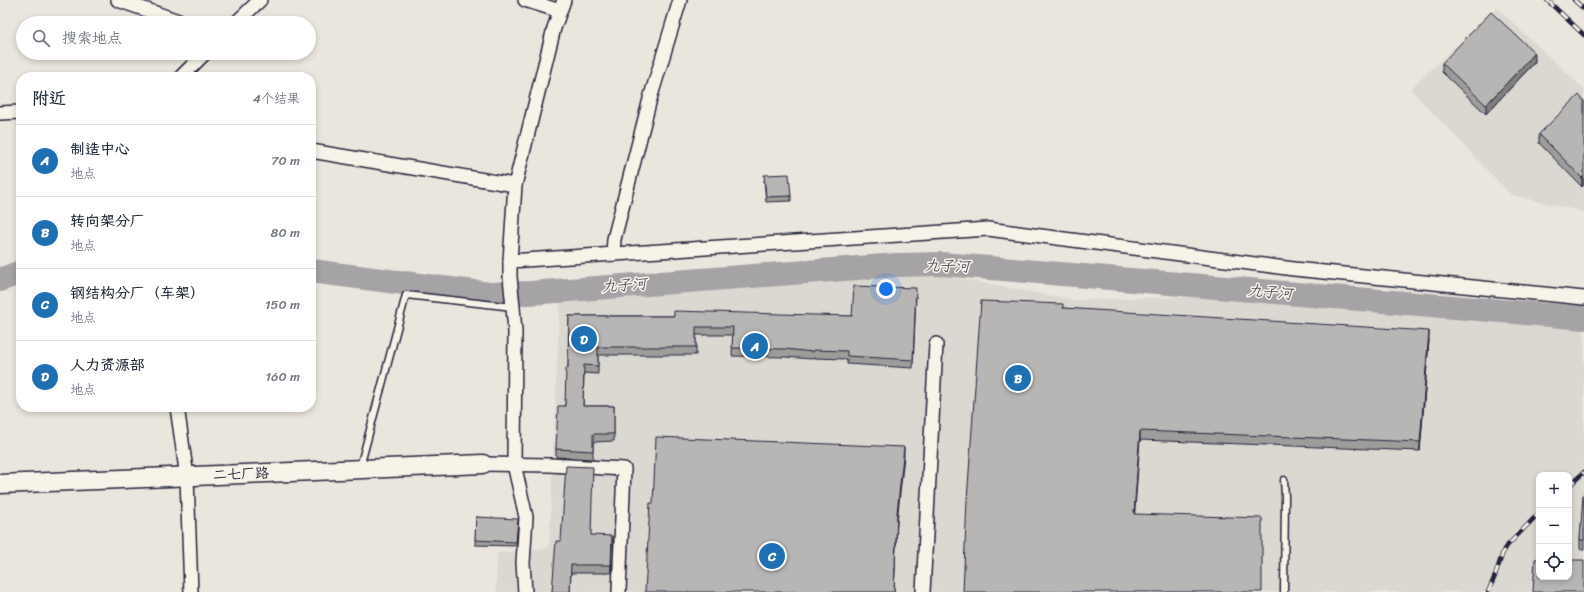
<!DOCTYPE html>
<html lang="zh">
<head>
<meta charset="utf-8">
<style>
  :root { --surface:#fff; --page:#f2f2f3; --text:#1f2937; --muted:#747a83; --line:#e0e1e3; --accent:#1f6fb2 }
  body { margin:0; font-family:Sriracha,"LXGW WenKai TC",sans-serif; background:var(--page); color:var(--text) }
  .controls { position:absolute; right:12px; bottom:12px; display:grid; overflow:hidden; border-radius:8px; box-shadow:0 2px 6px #0003 }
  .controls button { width:36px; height:36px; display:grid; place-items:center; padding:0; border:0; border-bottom:1px solid var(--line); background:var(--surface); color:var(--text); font:20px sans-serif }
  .you { position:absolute; left:886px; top:289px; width:14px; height:14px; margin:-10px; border:3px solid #fff; border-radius:50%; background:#1a73e8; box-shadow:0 0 0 6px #1a73e833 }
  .badge { display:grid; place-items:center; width:26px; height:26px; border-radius:50%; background:var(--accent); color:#fff; font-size:13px; font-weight:700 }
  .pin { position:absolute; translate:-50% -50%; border:2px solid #fff; box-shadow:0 1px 4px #0006 }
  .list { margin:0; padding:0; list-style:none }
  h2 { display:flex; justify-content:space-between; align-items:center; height:52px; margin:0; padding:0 16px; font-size:17px }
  h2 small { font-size:13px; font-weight:400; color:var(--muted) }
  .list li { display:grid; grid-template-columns:26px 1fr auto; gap:12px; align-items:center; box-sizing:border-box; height:72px; padding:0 16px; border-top:1px solid var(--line) }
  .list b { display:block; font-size:15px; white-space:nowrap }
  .list p { margin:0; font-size:13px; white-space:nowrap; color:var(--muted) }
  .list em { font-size:13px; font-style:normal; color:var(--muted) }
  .icon { flex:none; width:22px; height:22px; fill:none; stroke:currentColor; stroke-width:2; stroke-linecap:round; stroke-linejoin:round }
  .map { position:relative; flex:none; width:1584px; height:592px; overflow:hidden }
  .search { position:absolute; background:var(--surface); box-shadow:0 2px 6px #0003; left:16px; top:16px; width:300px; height:44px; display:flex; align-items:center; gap:10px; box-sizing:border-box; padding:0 14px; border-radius:22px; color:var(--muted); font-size:15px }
  .panel { position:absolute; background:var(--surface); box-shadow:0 2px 6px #0003; left:16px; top:72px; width:300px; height:340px; border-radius:16px }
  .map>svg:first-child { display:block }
</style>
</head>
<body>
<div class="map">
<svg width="1584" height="592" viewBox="0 0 1584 592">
  <rect width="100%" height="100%" fill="#eae6de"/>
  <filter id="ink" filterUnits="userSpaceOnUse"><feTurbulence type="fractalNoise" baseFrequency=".025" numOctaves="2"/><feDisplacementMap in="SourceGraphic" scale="8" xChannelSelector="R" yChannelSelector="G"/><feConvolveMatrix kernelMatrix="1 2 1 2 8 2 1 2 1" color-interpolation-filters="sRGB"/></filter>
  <g filter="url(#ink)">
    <g fill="#dbd8d2" fill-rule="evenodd">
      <polygon points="1497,8 1584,89 1584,212 1511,195 1410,89"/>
      <path d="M941,275l134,25 138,-4 371,32v264h-1088l1,-39 52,-5 11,-254zM1539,475h30v102h-30z"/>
    </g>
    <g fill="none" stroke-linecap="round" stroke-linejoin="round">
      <g stroke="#a6a3a6" stroke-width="24">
        <polyline points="311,271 490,294 530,293 897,265 942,264 1584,318"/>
        <polyline points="0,280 21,272"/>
      </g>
      <defs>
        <g id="lane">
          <polyline points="360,467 406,295 513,307"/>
          <polyline points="1284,592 1285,497 1284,480"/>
        </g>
        <g id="street">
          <polyline points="118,0 184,23"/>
          <polyline points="525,0 560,11"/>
          <polyline points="236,23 260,0"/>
          <polyline points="181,77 205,53"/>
          <polyline points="0,113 21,112"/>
          <polyline points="311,151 515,185"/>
          <polyline points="613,254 614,239 650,99 680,0"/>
          <polyline points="510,261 988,229 1294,269 1584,298"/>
          <polyline points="177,407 187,477 191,592"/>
          <polyline points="483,464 549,465 624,469 619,592"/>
          <polyline points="525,592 523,563 526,517 514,464 515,332 513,307 510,277 510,261 515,185 554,28 564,0"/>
          <polyline points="923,592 936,344"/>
        </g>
        <polyline id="secondary" points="0,484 483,464"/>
      </defs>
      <use href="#lane" stroke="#22223b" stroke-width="9"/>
      <use href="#street" stroke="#22223b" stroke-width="16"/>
      <use href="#secondary" stroke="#22223b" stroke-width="21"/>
      <use href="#lane" stroke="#f7f3e8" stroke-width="6"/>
      <use href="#street" stroke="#f7f3e8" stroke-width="13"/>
      <use href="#secondary" stroke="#f7f3e8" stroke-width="18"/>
      <defs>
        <g id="rail">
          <polyline points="1547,0 1584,35"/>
          <polyline points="1574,0 1584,9"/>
          <polyline points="1569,486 1584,472"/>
          <polyline points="1488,592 1495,576 1504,549 1539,513"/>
        </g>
      </defs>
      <use href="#rail" stroke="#22223b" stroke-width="4.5"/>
      <use href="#rail" stroke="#f7f3e8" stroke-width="3" stroke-dasharray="9" stroke-linecap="butt"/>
    </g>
    <g fill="#9e9d9c" stroke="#22223b">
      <polygon points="1535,62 1486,114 1442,72 1442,63"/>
      <polygon points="1584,101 1582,187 1539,143 1539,134"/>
      <polygon points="764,180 791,196 791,201 766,202"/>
      <polygon points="916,296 913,368 847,364 847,359 813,358 813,359 785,357 732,356 733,335 696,335 696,355 598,355 598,374 584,373 583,406 614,406 614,441 593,442 593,459 556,457 556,449 565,406 568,368 569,316 852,316"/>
      <polygon points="1063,308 1429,340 1420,451 1140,440 963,592"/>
      <polygon points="1584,494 1584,549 1580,549 1580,540"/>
      <polygon points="476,517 518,523 516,546 475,545"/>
      <polygon points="591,535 612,544 611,573 571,573 570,592 552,592 561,541"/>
    </g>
    <g fill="#817f7f" stroke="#22223b">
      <polygon points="1535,53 1535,62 1486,114 1486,105"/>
      <polygon points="1584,176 1584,185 1582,187 1582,178"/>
      <polygon points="1429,331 1429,340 1420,451 1420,442"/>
      <polygon points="1140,431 1140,440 1134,523 1134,514"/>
      <polygon points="904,447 904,456 897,522 894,592 897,513"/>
      <polygon points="612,536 612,544 611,573 611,565"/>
    </g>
    <g fill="#b8b6b5" stroke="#22223b">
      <polygon points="1491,12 1535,53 1486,105 1442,63"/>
      <polygon points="1579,95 1584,101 1584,176 1582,178 1539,134"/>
      <polygon points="789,174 791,196 766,197 764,175"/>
      <polygon points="854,286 916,288 913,360 847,356 847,351 813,350 813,352 785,349 732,348 733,327 696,327 696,347 598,347 598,366 584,365 583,406 614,406 614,434 593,434 593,451 556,449 558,406 565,406 566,368 568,368 569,316 674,316 674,311 852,316"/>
      <polygon points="981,301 1063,304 1063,308 1429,331 1420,442 1140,431 1134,514 1262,518 1262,592 963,592 967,500"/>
      <polygon points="656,437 904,447 897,513 894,592 645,592 650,503 653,503"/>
      <polygon points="566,466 593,467 591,535 612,536 611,565 571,565 570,592 552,592 556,541 561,541"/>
      <polygon points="1583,494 1584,494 1584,540 1580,540"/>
      <polygon points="476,517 518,519 516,542 475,540"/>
      <polygon points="1535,559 1539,559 1539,577 1569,577 1569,560 1584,560 1584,592 1533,592"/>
    </g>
  </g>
  <g text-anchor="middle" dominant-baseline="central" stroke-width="3" stroke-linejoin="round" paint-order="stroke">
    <g font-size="14" fill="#22223b" stroke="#f7f3e8">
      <text transform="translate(241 474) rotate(-2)">二七厂路</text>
    </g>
    <g font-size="15" font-style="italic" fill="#504f60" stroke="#f7f3e8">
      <text transform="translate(947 266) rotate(1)">九子河</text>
      <text transform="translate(624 285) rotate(-4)">九子河</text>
      <text transform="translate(1270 292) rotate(5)">九子河</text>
    </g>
  </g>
</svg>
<div class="controls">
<button>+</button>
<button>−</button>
<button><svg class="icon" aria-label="locate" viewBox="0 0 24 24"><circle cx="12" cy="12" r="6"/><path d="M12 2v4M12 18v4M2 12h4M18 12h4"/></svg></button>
</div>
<div class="you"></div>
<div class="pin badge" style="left:755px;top:346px">A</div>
<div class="pin badge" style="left:1018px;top:378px">B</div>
<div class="pin badge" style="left:772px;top:556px">C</div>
<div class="pin badge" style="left:584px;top:339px">D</div>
<div class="search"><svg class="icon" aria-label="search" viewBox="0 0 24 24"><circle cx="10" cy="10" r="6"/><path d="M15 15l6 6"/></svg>搜索地点</div>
<section class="panel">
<h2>附近<small>4个结果</small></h2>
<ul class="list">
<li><span class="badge">A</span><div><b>制造中心</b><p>地点</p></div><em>70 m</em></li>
<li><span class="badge">B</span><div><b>转向架分厂</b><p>地点</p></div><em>80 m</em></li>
<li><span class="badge">C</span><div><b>钢结构分厂（车架）</b><p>地点</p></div><em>150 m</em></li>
<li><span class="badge">D</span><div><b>人力资源部</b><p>地点</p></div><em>160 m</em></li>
</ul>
</section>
</div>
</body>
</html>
